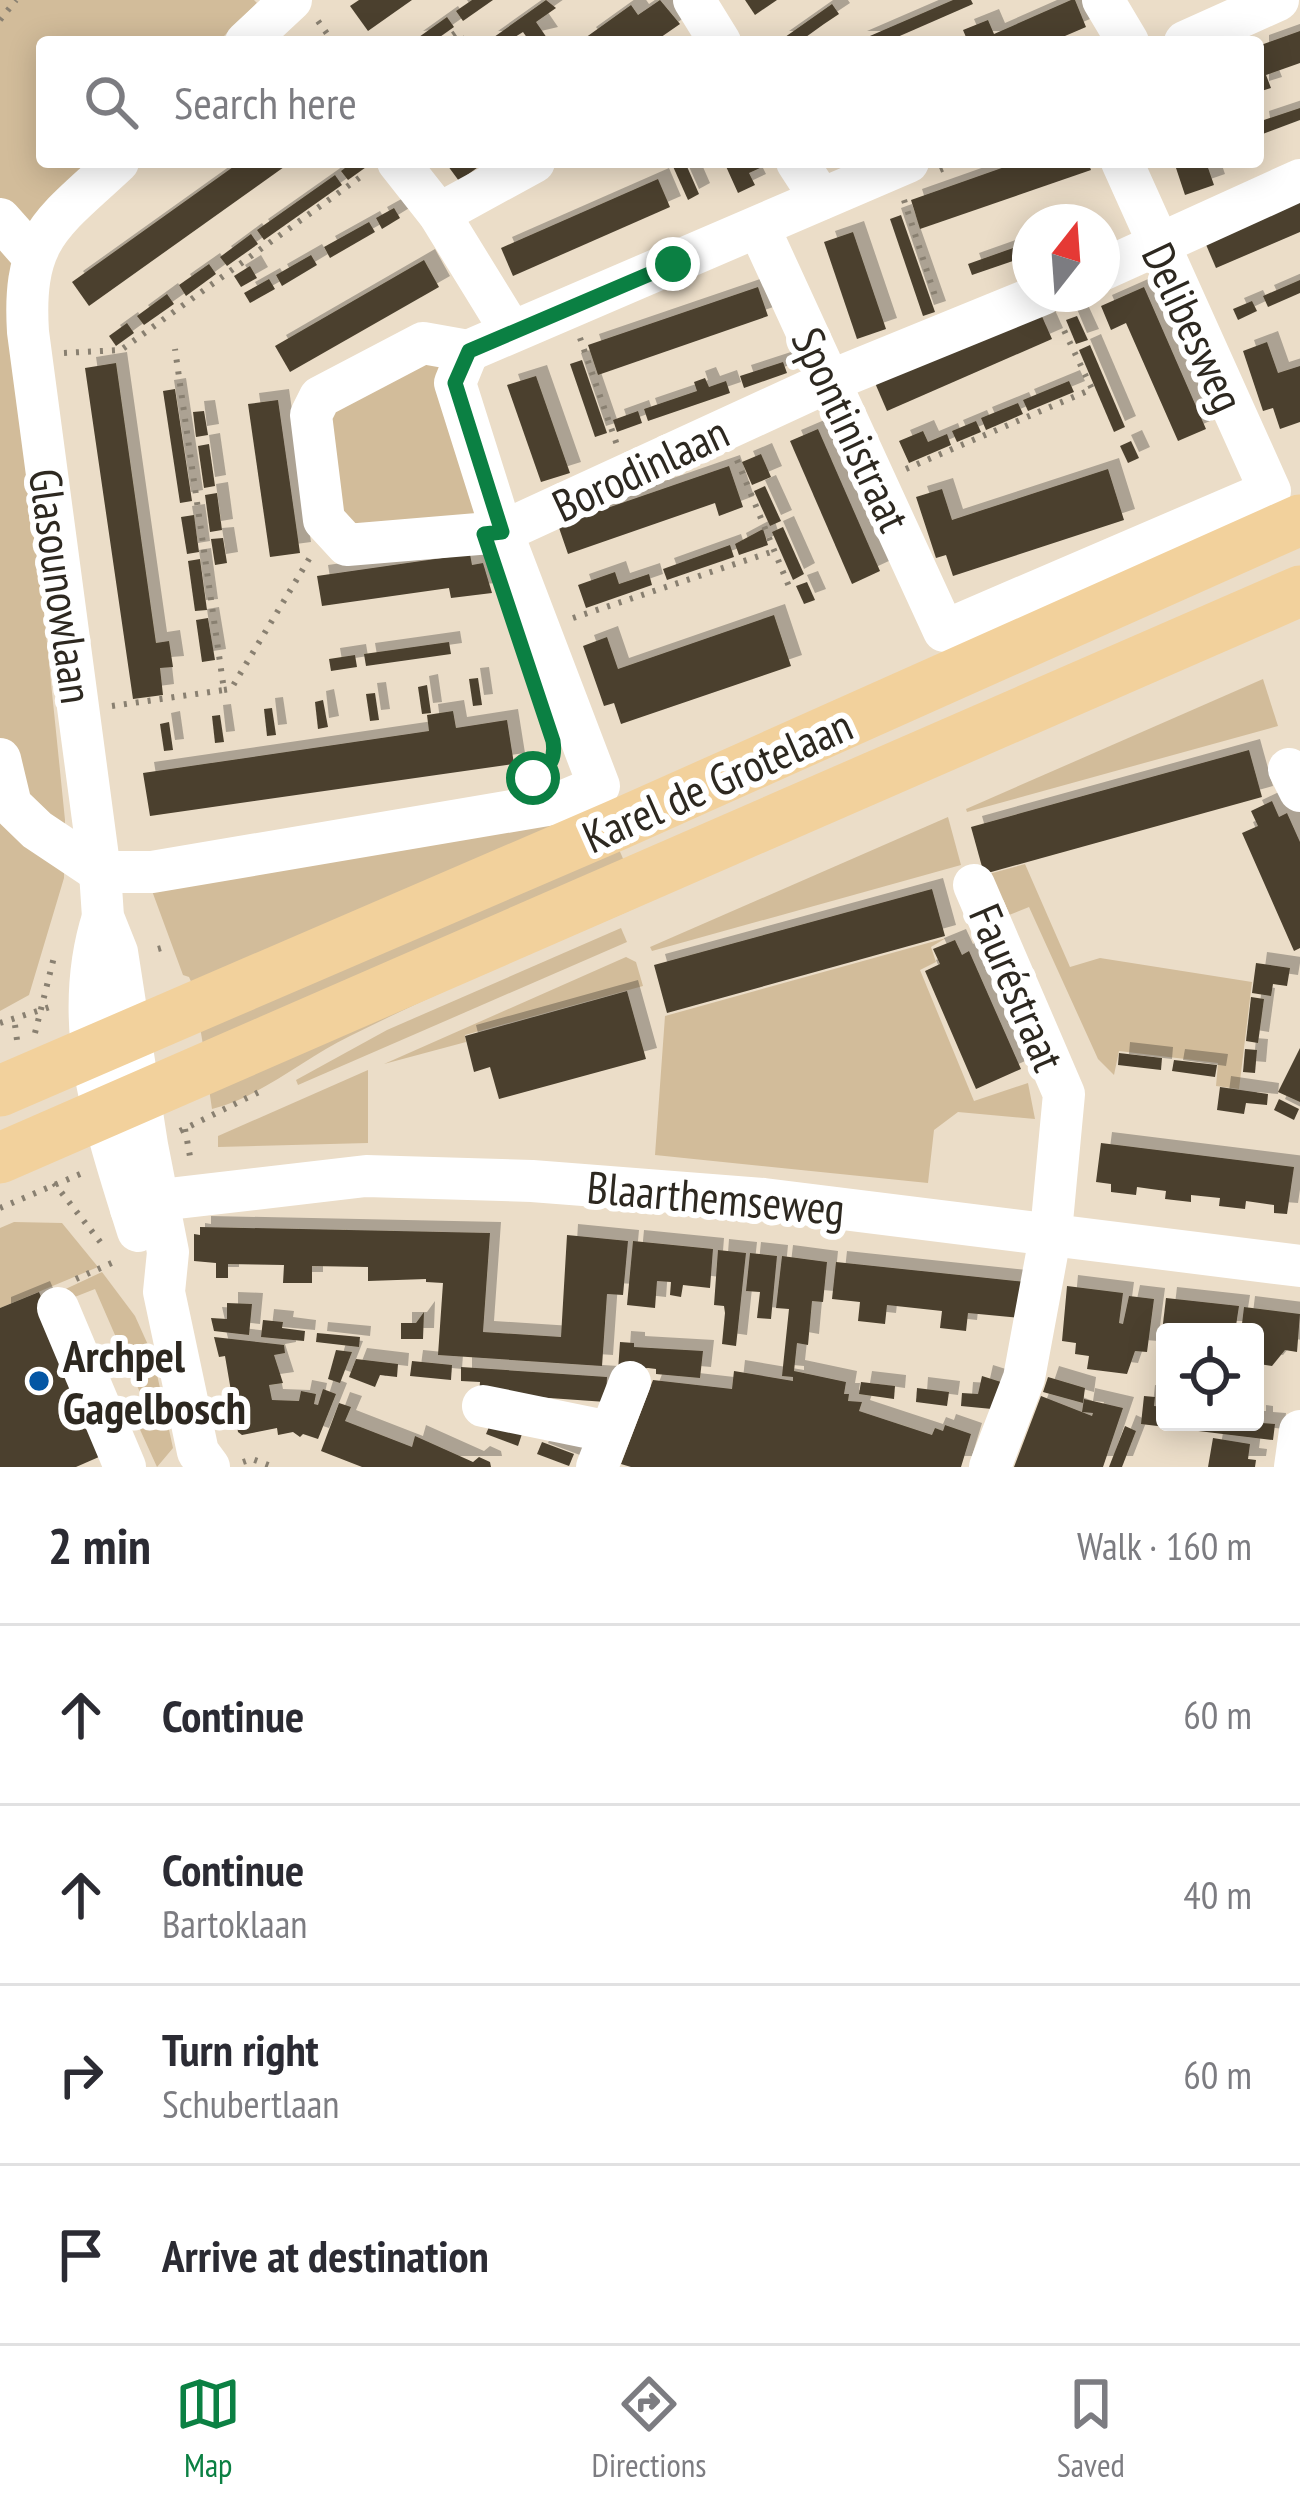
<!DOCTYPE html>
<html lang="en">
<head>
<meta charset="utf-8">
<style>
  :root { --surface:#fff; --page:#f7f7f7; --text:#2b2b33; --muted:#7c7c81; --line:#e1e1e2; --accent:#0b8043 }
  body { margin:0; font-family:"PT Sans Narrow",sans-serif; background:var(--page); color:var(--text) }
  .controls { position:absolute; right:36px; bottom:36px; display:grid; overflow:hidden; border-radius:12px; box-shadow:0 6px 30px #0003 }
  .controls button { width:108px; height:108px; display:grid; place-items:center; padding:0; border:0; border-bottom:3px solid var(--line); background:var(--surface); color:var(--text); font:60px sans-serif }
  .compass { position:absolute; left:1012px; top:204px; width:108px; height:108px; border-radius:50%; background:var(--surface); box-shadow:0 6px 30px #0003; rotate:17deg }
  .stop { position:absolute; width:36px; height:36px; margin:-27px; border:9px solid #0b8043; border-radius:50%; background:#fff }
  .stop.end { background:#0b8043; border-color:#fff; box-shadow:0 3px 12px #0008 }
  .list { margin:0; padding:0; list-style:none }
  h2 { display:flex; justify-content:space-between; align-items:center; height:156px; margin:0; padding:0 48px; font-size:51px }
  h2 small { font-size:39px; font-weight:400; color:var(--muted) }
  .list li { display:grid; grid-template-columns:78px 1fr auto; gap:36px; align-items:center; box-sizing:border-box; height:180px; padding:0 48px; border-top:3px solid var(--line) }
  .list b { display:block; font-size:45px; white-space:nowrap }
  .list p { margin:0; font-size:39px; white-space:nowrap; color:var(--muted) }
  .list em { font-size:39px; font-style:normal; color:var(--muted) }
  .icon { flex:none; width:66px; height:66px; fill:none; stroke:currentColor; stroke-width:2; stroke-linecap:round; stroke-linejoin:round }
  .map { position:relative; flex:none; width:1300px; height:1467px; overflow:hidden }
  .search { position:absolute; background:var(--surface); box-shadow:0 6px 30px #0003; left:36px; right:36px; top:36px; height:132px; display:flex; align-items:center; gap:30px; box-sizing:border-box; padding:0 42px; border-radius:12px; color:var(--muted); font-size:45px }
  .sheet { height:876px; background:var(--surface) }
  nav { display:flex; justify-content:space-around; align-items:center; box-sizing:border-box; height:168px; border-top:3px solid var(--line); background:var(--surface); font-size:33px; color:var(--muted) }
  nav a { display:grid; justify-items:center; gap:6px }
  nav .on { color:var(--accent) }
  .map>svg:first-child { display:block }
</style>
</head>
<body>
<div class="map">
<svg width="1300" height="1467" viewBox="0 0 1300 1467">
  <defs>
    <filter id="shadow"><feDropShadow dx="11" dy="-11" stdDeviation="0" flood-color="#0004"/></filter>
  </defs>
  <rect width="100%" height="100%" fill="#ebddc8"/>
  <g fill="#d2bc9a">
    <polygon points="0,0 254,0 257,3 218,42 42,42 42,162 89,162 11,289 65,820 64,878 29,995 0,1011"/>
    <polygon points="422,358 442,363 435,386 477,514 354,532 336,514 328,420 336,407"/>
    <polygon points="1263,679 1278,726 967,812 966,809"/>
    <polygon points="600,810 193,986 189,977 183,975 148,880"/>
    <polygon points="948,817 961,865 652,951 650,947"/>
    <polygon points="615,840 624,861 203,1045 199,1021"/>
    <polygon points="1025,864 1070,967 1100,958 1252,982 1239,1089 1216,1086 1218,1063 1119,1051 1114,1075 1098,1059 1029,907 1004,917 985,875"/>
    <path d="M638,907c-96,42 -194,82 -288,129 -46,22 -89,61 -138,73l-4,-27z"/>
    <polygon points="621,928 627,942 298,1085 296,1080 387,1030"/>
    <polygon points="946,938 931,947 936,962 920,970 974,1101 1028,1083 1035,1119 958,1112 934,1130 928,1183 655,1155 665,1016"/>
    <polygon points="626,957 636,962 643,986 465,1035 466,1042 384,1064"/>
    <polygon points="368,1070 368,1143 218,1147 218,1136"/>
    <polygon points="14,1222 62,1223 98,1267 0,1308 0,1228"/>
    <polygon points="102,1272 135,1316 153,1356 173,1448 157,1467 132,1412 145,1404 95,1289 62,1302 57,1293"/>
  </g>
  <g fill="#4b402e" filter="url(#shadow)">
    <polygon points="359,0 412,0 368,31 350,6"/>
    <polygon points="472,0 493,0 463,21 456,11"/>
    <polygon points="546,0 556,8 536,22 547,38 530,42 523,32 507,42 487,42"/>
    <polygon points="660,0 680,24 654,42 588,42 585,38 631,5 638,15"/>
    <polygon points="745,0 777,0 755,15"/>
    <polygon points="953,0 971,0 973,4 886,42 856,42"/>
    <polygon points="1071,0 1075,0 1086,27 1051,42 968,42 963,30 988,20 994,34"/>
    <polygon points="832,4 839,14 824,24 799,42 778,42"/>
    <polygon points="447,17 454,27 437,39 412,42"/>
    <polygon points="1300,31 1300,63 1266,75 1271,88 1258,92 1258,46"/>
    <polygon points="1300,108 1300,120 1260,135 1258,122"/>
    <polygon points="240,162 291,162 89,306 72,282"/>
    <polygon points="353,162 369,165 348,180 341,171"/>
    <polygon points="445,162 485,162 459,181"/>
    <polygon points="671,162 685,162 699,194 688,200"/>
    <polygon points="724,162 758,162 760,168 749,173 755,185 738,193"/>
    <polygon points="1019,162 1088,162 1091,170 920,229 911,200"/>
    <polygon points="1174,162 1206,162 1214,185 1185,195"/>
    <polygon points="335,175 342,185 264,240 257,230"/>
    <polygon points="658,179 670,207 513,276 501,248"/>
    <polygon points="1300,198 1300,232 1216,268 1204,240"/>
    <polygon points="394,208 400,218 382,229 376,218"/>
    <polygon points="901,215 935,312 923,316 890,219"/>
    <polygon points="369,222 375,232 330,258 324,247"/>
    <polygon points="853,232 886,329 857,339 824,242"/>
    <polygon points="251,234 258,244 227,266 220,257"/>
    <polygon points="1030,242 1030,255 972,275 968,264"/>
    <polygon points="311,255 317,265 282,286 276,275"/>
    <polygon points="424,260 439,287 290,372 275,346"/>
    <polygon points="209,264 216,274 186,296 179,285"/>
    <polygon points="250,266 257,278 241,287 234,276"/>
    <polygon points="269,279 275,289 250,303 244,293"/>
    <polygon points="1300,280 1300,293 1268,307 1263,296"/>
    <polygon points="758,287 768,316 598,375 588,345"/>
    <polygon points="1144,287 1206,429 1178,441 1126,323 1111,330 1101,306"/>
    <polygon points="167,294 174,304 144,325 137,316"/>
    <polygon points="1252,301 1257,311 1238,320 1233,309"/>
    <polygon points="1040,312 1052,339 887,411 875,383"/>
    <polygon points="1077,316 1088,340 1076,344 1066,320"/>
    <polygon points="127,323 134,333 116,346 109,336"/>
    <polygon points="1267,342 1278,373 1300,366 1300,422 1280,429 1273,408 1263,411 1243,351"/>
    <polygon points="1090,345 1125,427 1114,432 1079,350"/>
    <polygon points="582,360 607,433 595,437 570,364"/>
    <polygon points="783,362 787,373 744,388 740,376"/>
    <polygon points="116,363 156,643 169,641 173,667 160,668 163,695 133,699 85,368"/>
    <polygon points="536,376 570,473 541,482 507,385"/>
    <polygon points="705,378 709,387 726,381 730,393 648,421 644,409 697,391 694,382"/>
    <polygon points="1069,381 1074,392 1028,411 1023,400"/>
    <polygon points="175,389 192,501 180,503 163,391"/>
    <polygon points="278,400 300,553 270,557 248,404"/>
    <polygon points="1018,403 1023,414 986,430 981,418"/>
    <polygon points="204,411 208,435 196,437 193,412"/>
    <polygon points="638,411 642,423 617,432 613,420"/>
    <polygon points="976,421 981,432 957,442 952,431"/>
    <polygon points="818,429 880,571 852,584 790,441"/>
    <polygon points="923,431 928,442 947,434 951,445 909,463 899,441"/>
    <polygon points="1131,441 1139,458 1128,463 1120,446"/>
    <polygon points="209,444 215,486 204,488 198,446"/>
    <polygon points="761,454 771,477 752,485 742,462"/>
    <polygon points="729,466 743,507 719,516 715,503 568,554 558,525"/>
    <polygon points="1108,469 1124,520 953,576 946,555 936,558 916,497 942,489 952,520"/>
    <polygon points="765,486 781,521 770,526 754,491"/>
    <polygon points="217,493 222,530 210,532 205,495"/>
    <polygon points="194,515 199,552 187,554 181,517"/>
    <polygon points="783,527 804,574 793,580 772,532"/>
    <polygon points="763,529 768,545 739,555 735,544"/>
    <polygon points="223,538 227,563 215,565 211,539"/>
    <polygon points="730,545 734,557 667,580 663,569"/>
    <polygon points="470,554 472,565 483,563 492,593 451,598 449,588 322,606 317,576"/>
    <polygon points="200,559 207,610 195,611 188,561"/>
    <polygon points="615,572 619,584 649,574 652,585 586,608 578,585"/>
    <polygon points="807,582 815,600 804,604 796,586"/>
    <polygon points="774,615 791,666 621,724 614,703 604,706 583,646 607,637 618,669"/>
    <polygon points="208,618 215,660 202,662 196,620"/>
    <polygon points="449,642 451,654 366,666 364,654"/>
    <polygon points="355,655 357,667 331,671 329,659"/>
    <polygon points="478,678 482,705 473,706 469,679"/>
    <polygon points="427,685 431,713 422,714 418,687"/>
    <polygon points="375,693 379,720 370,721 366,694"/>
    <polygon points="323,700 328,727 318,729 315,702"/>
    <polygon points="272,708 276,735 267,736 264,709"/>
    <polygon points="453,711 456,728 507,720 514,764 150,816 143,773 429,731 427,715"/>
    <polygon points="220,715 224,742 215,743 212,716"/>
    <polygon points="169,722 173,750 164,751 160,724"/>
    <polygon points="1249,750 1262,797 984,874 971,827"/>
    <polygon points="1272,801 1279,817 1287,813 1300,842 1300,948 1294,951 1242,833 1258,826 1251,811"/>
    <polygon points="932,889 945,936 667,1013 654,965"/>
    <polygon points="955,940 962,955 969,951 1021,1069 976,1089 925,971 940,964 933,949"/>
    <polygon points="1256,963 1290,968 1287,986 1273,984 1271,996 1252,993"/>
    <polygon points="627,991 646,1059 499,1099 490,1067 474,1072 465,1036"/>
    <polygon points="1251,997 1264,999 1258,1043 1246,1041"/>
    <polygon points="1300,1048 1300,1102 1278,1092"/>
    <polygon points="1245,1049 1257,1050 1255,1073 1243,1072"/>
    <polygon points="1119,1053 1162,1058 1161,1070 1118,1065"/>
    <polygon points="1174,1060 1217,1065 1215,1077 1172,1071"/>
    <polygon points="1220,1087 1268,1094 1267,1105 1246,1103 1244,1114 1217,1110"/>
    <polygon points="1279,1099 1299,1109 1294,1120 1274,1110"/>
    <polygon points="1101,1143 1294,1167 1287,1214 1274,1213 1274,1205 1246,1201 1245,1209 1219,1206 1220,1198 1191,1195 1191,1202 1165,1199 1166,1191 1151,1189 1137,1187 1136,1195 1111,1192 1111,1184 1096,1182"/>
    <polygon points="200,1227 490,1233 483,1332 561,1337 567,1235 628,1241 623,1295 607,1294 602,1366 438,1355 443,1283 426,1282 426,1279 368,1281 368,1267 312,1266 312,1283 283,1283 284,1265 228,1264 228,1278 216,1278 216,1263 194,1261 194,1234 200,1235"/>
    <polygon points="633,1241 713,1249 710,1288 683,1285 681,1297 670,1295 671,1282 657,1281 655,1308 627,1305"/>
    <polygon points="718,1250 746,1253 736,1346 722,1344 725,1313 724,1306 714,1305"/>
    <polygon points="750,1253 777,1256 771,1319 757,1318 760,1292 746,1291"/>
    <polygon points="782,1256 827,1262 823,1302 812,1301 808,1345 797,1343 794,1371 846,1382 844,1394 849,1394 848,1401 862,1402 859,1411 932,1435 935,1428 943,1431 945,1425 971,1434 961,1467 631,1467 621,1464 653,1380 732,1389 734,1371 793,1381 793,1377 782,1376 789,1309 776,1308"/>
    <polygon points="836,1262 1026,1282 1022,1318 968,1313 966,1331 940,1328 942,1311 887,1305 885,1324 858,1321 860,1302 832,1299"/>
    <polygon points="1067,1286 1123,1293 1119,1323 1123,1324 1129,1296 1154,1299 1147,1352 1135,1351 1127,1374 1087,1369 1089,1356 1075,1354 1076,1343 1062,1341"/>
    <polygon points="39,1292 108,1453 76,1467 0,1467 0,1308"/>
    <polygon points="1166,1298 1239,1306 1235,1332 1162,1332"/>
    <polygon points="227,1303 252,1304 249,1335 214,1331 211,1318 227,1319"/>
    <polygon points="1244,1307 1300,1314 1297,1352 1285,1350 1272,1366 1259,1364 1255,1359 1255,1332 1241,1332"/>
    <polygon points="424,1312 423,1339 401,1339 401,1323 416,1323"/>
    <polygon points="263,1320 283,1322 282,1328 305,1331 304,1341 261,1337"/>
    <polygon points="317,1333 360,1337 359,1347 316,1342"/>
    <polygon points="214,1337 284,1345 285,1353 274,1355 283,1383 269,1385 272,1400 299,1401 301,1391 316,1394 314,1404 318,1405 323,1389 336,1394 318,1439 303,1434 300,1437 293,1432 278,1435 277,1428 242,1435 238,1432 225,1356 219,1357"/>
    <polygon points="620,1342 634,1343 634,1347 703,1351 700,1378 656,1374 656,1369 648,1368 618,1371"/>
    <polygon points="336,1350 352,1352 340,1383 328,1379"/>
    <polygon points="356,1359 398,1364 397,1377 380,1375 375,1387 349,1377"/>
    <polygon points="412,1361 452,1365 451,1380 410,1376"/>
    <polygon points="461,1367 607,1377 606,1402 479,1393 480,1382 461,1381"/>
    <polygon points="982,1376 1001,1382 992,1409 961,1406 962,1393 978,1394"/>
    <polygon points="1048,1377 1085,1388 1083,1403 1043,1392"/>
    <polygon points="861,1382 895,1386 894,1399 859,1394"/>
    <polygon points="917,1388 949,1392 947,1406 916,1402"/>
    <polygon points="1041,1396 1092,1416 1093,1413 1082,1412 1084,1399 1123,1408 1103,1467 1014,1467"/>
    <polygon points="1144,1396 1155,1397 1154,1406 1165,1407 1165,1422 1255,1422 1255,1416 1262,1417 1262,1423 1275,1424 1273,1440 1141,1424"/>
    <polygon points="339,1403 351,1407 345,1421 412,1447 415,1436 473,1462 479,1457 490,1462 491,1467 362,1467 321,1451"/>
    <polygon points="491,1422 522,1434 518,1446 486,1434"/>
    <polygon points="1125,1426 1136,1431 1122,1467 1109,1467"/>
    <polygon points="1213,1438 1250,1444 1248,1459 1256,1460 1255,1467 1208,1467"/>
    <polygon points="542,1442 574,1454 569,1466 537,1454"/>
  </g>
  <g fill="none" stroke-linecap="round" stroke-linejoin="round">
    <g stroke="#898071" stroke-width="6" stroke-dasharray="3 9" stroke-linecap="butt">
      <polyline points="0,20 16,0"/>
      <polyline points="318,21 333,42"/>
      <polyline points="443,42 457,32 465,42"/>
      <polyline points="940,170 959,162"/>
      <polyline points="904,200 937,302"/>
      <polyline points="580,338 617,445"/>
      <polyline points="64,353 121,350 366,173"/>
      <polyline points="737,460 790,589"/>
      <polyline points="906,469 1092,389 1061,324"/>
      <polyline points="573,618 774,551"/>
      <polyline points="224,690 231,689 312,554"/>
      <polyline points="112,706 224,690 175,349"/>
      <polyline points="158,949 165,947"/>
      <polyline points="0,1023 53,1006"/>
      <polyline points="15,1025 17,1040"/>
      <polyline points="35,1033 55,953"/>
      <polyline points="185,1129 191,1162"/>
      <polyline points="180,1131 259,1092"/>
      <polyline points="54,1183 105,1248"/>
      <polyline points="0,1208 85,1172"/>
      <polyline points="76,1279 116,1261"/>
      <polyline points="243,1462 252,1459 274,1467"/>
    </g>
    <g stroke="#fff" stroke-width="42">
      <polyline points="694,0 720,42"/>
      <polyline points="1103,0 1128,42"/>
      <polyline points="246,42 291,0"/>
      <polyline points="1185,42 1278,0"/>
      <path d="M118,162c-65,61 -96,74 -90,170l72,540 3,45 14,35 30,193 21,107 -4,40 34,160 11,15"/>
      <polyline points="398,162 439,214 511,331"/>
      <polyline points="797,162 821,199"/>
      <polyline points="439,214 534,162"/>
      <polyline points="0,219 32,255"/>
      <polyline points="759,228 944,631 1270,491 1122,162"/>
      <polyline points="1102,270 1300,180"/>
      <polyline points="468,351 423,343 320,397 311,415 324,520 347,545 502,532 830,381 1043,294"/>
      <polyline points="468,351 908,162"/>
      <polyline points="0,759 11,805 37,830 100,872"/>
      <polyline points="1289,769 1300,791"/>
      <polyline points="100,872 152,872 559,803 599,786 502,532 455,383 468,351"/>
      <polyline points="974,885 1064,1094 1051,1232 1024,1378 990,1467"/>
      <path d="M103,917c-34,106 3,212 35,314"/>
      <polyline points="131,1209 160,1200 366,1176 532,1181 764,1199 1300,1266"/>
      <polyline points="58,1308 125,1467"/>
      <polyline points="483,1406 610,1432"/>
      <polyline points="597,1467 630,1382"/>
      <polyline points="1295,1467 1300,1431"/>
    </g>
    <g stroke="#f2d19c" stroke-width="51">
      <polyline points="0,1091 617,825 1300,520"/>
      <polyline points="0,1158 1300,591"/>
    </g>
  </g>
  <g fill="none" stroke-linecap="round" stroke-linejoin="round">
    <path stroke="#0b8043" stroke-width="15" d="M533,778c16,-11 23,-17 20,-37l-69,-207 18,-2 -47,-149 14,-32 204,-87"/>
  </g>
  <circle fill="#0456a4" stroke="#fff" stroke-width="4.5" cx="39" cy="1381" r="12"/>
  <g text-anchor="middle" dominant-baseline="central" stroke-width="12" stroke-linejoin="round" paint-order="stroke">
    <g font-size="45" fill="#2d2820" stroke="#fff">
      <text transform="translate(1194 327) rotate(65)">Delibesweg</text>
      <text transform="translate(852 429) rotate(65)">Spontinistraat</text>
      <text transform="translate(640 468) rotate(-25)">Borodinlaan</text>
      <text transform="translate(62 586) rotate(82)">Glasounowlaan</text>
      <text transform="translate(717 780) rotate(-24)">Karel de Grotelaan</text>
      <text transform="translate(1018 987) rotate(67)">Fauréstraat</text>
      <text transform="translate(716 1197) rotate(5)">Blaarthemseweg</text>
    </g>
    <g font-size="45" font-weight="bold" fill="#2d2820" stroke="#fff" text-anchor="start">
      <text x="63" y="1355">Archpel<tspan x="63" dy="52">Gagelbosch</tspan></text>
    </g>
  </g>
</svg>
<div class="controls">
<button><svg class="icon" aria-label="locate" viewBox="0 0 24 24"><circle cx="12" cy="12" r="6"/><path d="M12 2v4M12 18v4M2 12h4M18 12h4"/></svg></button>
</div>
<svg class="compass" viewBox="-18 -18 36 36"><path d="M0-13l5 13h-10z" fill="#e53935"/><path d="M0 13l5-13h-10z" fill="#7c7c81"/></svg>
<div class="stop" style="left:533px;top:778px"></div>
<div class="stop end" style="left:673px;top:264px"></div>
<div class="search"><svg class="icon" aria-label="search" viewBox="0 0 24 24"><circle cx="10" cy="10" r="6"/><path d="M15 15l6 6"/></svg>Search here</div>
</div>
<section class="sheet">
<h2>2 min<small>Walk · 160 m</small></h2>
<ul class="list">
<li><svg class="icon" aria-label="ahead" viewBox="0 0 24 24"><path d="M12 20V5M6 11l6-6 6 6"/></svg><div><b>Continue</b></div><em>60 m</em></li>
<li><svg class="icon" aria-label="ahead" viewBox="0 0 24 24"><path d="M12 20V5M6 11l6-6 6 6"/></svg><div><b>Continue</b><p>Bartoklaan</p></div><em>40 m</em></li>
<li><svg class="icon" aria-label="right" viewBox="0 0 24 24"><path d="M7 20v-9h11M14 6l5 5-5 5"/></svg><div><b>Turn right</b><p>Schubertlaan</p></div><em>60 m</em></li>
<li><svg class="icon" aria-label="arrive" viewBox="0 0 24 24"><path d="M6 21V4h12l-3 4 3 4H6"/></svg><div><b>Arrive at destination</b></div></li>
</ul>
</section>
<nav>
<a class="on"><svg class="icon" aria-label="map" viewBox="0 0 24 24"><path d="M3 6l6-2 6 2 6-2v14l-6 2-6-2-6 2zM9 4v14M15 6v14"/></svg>Map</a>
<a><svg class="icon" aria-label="directions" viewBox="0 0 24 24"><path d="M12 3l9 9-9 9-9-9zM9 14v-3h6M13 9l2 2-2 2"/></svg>Directions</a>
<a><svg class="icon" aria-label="saved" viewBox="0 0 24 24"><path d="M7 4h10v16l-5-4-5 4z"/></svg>Saved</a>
</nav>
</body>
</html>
